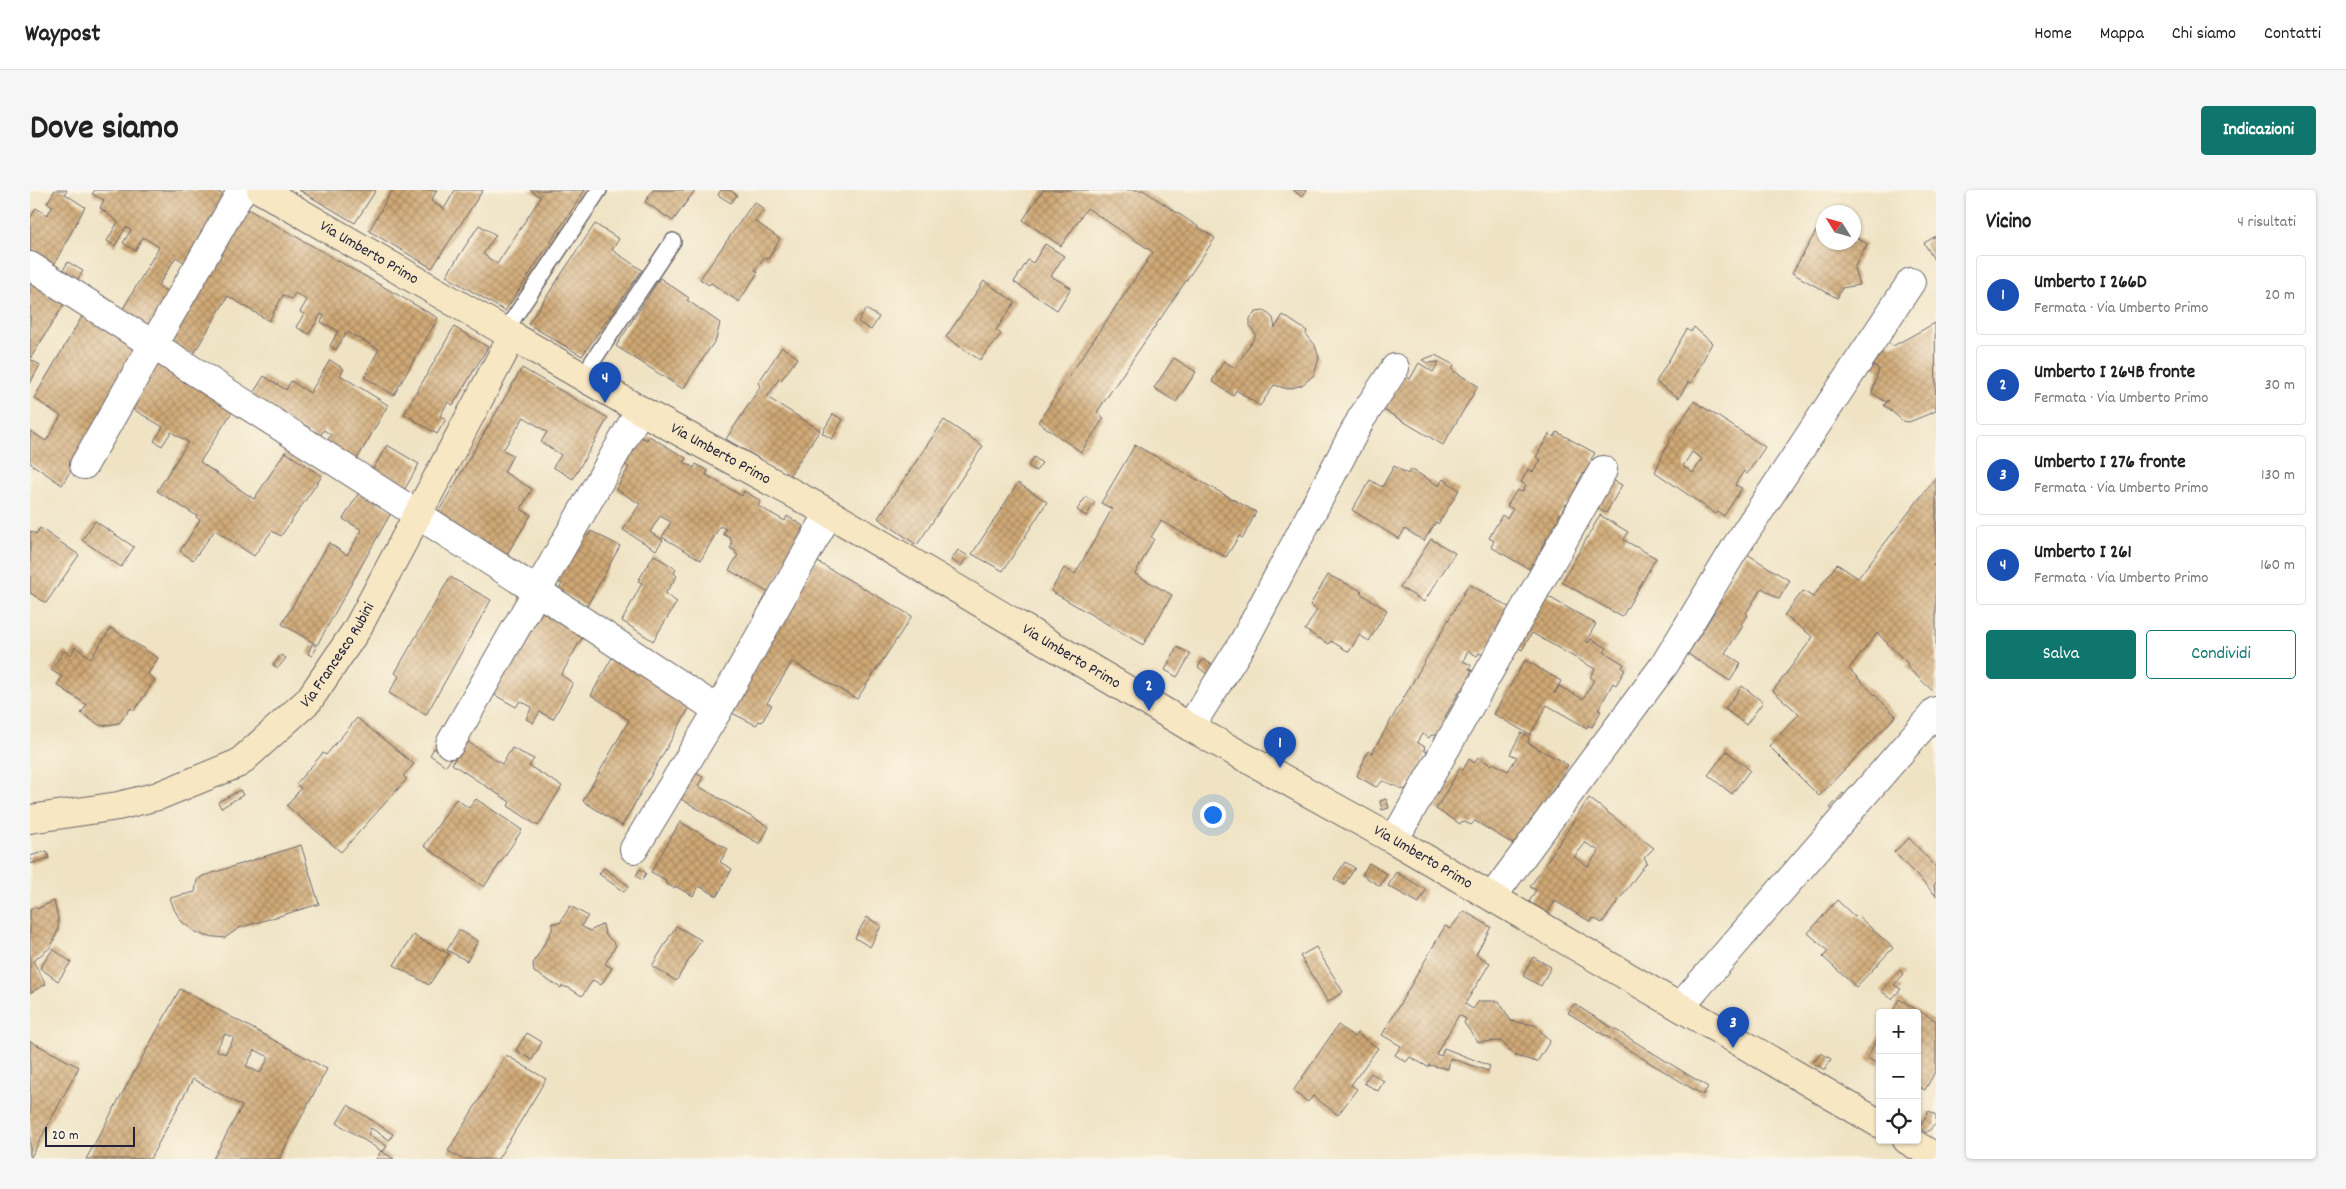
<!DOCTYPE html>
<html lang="it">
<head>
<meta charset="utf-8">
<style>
  :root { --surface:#fff; --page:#f6f6f6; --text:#222; --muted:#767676; --line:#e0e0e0; --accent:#0f766e }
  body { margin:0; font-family:Dekko,sans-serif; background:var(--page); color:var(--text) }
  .controls { position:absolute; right:15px; bottom:15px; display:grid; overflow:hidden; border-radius:5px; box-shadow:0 1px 4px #0004 }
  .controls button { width:45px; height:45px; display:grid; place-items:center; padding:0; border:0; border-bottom:1px solid var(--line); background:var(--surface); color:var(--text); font:25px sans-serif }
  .compass { position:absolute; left:1786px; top:15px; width:45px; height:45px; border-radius:50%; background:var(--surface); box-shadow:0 1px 4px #0004; rotate:307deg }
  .scale { position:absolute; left:15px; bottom:12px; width:90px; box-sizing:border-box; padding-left:5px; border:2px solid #22223b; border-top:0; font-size:14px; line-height:18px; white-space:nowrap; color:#22223b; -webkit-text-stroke:4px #fcf5e5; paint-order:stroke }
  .you { position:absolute; left:1182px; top:624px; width:18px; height:18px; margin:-12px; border:4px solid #fff; border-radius:50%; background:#1a73e8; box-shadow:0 0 0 8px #1a73e833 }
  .badge { display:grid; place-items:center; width:32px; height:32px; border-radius:50%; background:var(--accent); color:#fff; font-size:16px; font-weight:700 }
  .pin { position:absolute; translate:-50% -41px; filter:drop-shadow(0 1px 2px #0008) }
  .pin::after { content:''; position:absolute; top:26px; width:18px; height:15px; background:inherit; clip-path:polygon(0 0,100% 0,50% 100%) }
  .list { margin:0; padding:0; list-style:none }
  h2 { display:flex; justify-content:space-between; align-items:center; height:65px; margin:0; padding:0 20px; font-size:21px }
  h2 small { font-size:16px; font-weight:400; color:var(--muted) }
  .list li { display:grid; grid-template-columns:32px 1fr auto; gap:15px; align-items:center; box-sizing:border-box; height:80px; margin:0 10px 10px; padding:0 10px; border:1px solid var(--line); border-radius:5px }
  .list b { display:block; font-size:19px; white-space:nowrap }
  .list p { margin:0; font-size:16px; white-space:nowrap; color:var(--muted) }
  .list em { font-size:16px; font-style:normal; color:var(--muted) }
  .actions { display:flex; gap:10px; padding:15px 20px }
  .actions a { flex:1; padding:11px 0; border:1px solid var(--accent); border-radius:5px; text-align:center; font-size:18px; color:var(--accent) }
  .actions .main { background:var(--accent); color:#fff }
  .icon { flex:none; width:28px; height:28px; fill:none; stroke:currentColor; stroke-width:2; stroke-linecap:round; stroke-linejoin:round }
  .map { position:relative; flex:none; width:1906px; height:969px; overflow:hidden; border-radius:5px }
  header { display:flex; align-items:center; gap:30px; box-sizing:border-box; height:70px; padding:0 25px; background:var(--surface); border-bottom:1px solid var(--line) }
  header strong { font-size:24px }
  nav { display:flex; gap:28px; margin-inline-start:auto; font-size:18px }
  .intro { display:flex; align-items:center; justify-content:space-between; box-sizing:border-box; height:120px; padding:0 30px }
  h1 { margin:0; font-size:35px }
  .button { padding:12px 22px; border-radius:5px; background:var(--accent); color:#fff; font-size:18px; font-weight:700 }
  main { display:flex; gap:30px; padding:0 30px }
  aside { flex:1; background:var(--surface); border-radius:5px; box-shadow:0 1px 4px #0004 }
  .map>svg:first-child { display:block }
</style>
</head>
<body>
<header>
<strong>Waypost</strong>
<nav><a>Home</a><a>Mappa</a><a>Chi siamo</a><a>Contatti</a></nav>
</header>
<div class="intro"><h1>Dove siamo</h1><a class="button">Indicazioni</a></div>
<main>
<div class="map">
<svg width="1906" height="969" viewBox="0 0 1906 969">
  <defs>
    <pattern id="building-cross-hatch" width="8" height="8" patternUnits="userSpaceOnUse" patternTransform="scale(1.25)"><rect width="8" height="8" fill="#cfa875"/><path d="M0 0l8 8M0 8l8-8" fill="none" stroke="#a88861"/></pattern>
  </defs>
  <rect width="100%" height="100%" fill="#fcf5e5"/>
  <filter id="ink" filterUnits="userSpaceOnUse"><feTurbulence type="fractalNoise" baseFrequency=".02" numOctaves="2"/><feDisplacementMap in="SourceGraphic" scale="10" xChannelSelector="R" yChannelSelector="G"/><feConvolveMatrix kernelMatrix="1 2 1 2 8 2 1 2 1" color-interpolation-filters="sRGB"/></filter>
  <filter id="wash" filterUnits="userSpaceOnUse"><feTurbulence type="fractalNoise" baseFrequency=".0096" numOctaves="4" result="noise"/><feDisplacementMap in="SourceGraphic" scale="20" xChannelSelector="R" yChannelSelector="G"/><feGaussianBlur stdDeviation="1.12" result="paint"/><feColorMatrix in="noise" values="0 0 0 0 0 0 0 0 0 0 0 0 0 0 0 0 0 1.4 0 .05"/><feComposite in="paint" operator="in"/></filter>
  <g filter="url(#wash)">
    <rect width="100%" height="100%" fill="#efe3c4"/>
    <g id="blocks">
      <g fill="url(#building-cross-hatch)" fill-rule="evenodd">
        <polygon points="25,0 37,0 35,4 55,17 22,78 0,69 0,28 6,18 17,25 23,16 17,13"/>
        <polygon points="65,0 185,0 200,9 157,74 146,67 128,96 143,105 120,143 90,124 129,57 113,47 105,61 93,53 101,40 96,37 85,56 77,51 88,32 70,18 74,10 62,4"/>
        <polygon points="269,0 346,0 325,33"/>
        <polygon points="362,0 407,0 401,11 414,19 425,0 453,0 402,78 339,41"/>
        <polygon points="500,0 555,0 475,121 416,86 449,35 466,45 453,64 467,74 511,7"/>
        <polygon points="623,0 665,0 643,31 615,12"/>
        <polygon points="691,0 700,0 707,5 701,13 688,5"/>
        <polygon points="1013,0 1113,0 1185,48 1067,222 1074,228 1051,262 1008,232 1123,62 1057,18 1031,56 993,30"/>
        <polygon points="1263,0 1277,0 1272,7"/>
        <polygon points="724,12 734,19 725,31 750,49 738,69 734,67 725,80 728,82 709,112 681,93 679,95 670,89"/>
        <polygon points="216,18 408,128 364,205 334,187 349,159 317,142 306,160 300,156 308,141 291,132 294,126 291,124 279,144 266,137 274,124 270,122 277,110 265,103 261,109 253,105 239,131 198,106 163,165 137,154"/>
        <polygon points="1794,28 1794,52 1824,52 1824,46 1837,54 1824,78 1829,95 1812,98 1807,108 1762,83"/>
        <polygon points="565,34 589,49 582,60 612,80 552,166 498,134"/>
        <polygon points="1906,46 1906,73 1894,53"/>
        <polygon points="1015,54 1034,66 1021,86 1041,98 1027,120 984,92 998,70 1003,73"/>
        <polygon points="38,72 53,81 45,94 30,85"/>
        <polygon points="0,88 36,111 0,169 10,175 0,193"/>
        <polygon points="630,88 659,108 657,110 690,133 686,149 653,199 586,156"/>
        <polygon points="954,91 985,112 966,140 971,144 950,170 916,147"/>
        <polygon points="836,119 849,127 841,140 828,132"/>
        <polygon points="1235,121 1243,128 1245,138 1253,125 1277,141 1276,144 1285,155 1289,168 1284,185 1272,195 1258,199 1244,195 1230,216 1206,200 1203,206 1182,191 1194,171 1205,178 1226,145 1220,136 1220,128 1226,122"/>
        <polygon points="54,123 112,160 32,295 0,273 0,241 16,251 31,226 4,208"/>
        <polygon points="1905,133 1906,221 1879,232 1873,231 1854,215 1859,210 1856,212 1842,203 1849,179 1840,174 1854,150 1863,156"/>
        <polygon points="424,137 458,157 423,215 418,212 410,226 416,229 407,244 374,224"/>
        <polygon points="1664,137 1682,153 1661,193 1658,192 1649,208 1626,192 1657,139 1661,142"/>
        <polygon points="752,157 768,168 751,190 749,189 737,207 790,240 759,286 696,249 727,202 730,196 728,193"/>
        <polygon points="1405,165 1424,175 1422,180 1448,196 1413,255 1354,220 1375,185 1380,189 1389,173 1403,182 1409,172 1398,173 1392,170"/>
        <polygon points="1144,168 1166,182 1146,212 1124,198"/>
        <polygon points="300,170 314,179 310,185 358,215 325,273 295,254 301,245 294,240 288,249 220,208 234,186 256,200 261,191 280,203"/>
        <polygon points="129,171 204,219 170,272 224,309 255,262 292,286 251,346 242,341 224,366 185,340 163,370 150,361 170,330 166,327 167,326 127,301 158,252 141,242 132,256 124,251 133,237 101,218"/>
        <polygon points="492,178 578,228 543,289 523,277 531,265 511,252 517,242 494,227 473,260 483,265 474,282 502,299 491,319 501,325 474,369 406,326"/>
        <path d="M1664,211l71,46 -18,27 -3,-3 -7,10 -2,4 7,3 -18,28 -6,-4 -2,2 -61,-42 15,-33zM1662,262l10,7 -9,14 -10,-7z"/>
        <polygon points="803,224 813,230 802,249 792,243"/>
        <polygon points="914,230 953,256 887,355 848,328"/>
        <polygon points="1527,242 1565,263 1561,269 1566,272 1558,287 1553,283 1547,294 1552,296 1541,318 1536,314 1528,327 1534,330 1521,351 1517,348 1511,358 1517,360 1508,376 1502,373 1499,379 1461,357 1464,351 1459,348 1472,325 1477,328 1483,319 1477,316 1487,300 1492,302 1496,295 1491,292 1498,279 1503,282 1511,270 1506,267 1519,244 1524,247"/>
        <polygon points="609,246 617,250 619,246 656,268 654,272 664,278 666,274 678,281 676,285 712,306 714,301 731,311 728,316 755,331 757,326 773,336 771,340 774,342 739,403 699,380 708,365 705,363 706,361 700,358 702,355 700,348 693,344 696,339 690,336 671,370 632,347 641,332 630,326 620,342 633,350 626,360 593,340 610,314 586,299 599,277 593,274"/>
        <polygon points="357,255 389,274 372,304 340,284"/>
        <polygon points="1105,255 1226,322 1213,348 1209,346 1196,367 1131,331 1121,347 1124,349 1105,384 1142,405 1113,455 1021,401 1034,378 1045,384 1082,319 1071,313"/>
        <polygon points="1004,267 1012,273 1006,281 998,276"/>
        <polygon points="1364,276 1378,284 1381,279 1409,296 1413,289 1429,300 1408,334 1406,332 1394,351 1375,339 1369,349 1322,320 1340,290 1352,297"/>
        <polygon points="1575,286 1592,295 1576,323 1564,316"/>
        <polygon points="1906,287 1906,371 1903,374 1906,377 1906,504 1876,476 1878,474 1847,443 1819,479 1866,526 1789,606 1739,556 1769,524 1743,501 1783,447 1754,425 1773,401 1783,407 1807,374 1828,388"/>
        <polygon points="988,293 1017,312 973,381 942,364"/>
        <polygon points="330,301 362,321 287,455 252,434 299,353 317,365 332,340 313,329"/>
        <polygon points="1056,307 1065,312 1056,326 1047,320"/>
        <polygon points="1570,325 1598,342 1594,350 1626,368 1592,427 1532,392"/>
        <polygon points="65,331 104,357 91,377 52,350"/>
        <polygon points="10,338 49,365 16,413 0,403 0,341 6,344"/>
        <polygon points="561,341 590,356 557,416 528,400 532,394 526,391 553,343 558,346"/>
        <polygon points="1401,349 1425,363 1394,412 1370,397"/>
        <polygon points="928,360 938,366 931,376 921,370"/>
        <polygon points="1717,364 1760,391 1749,409 1732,398 1716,423 1718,425 1711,434 1713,436 1695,463 1711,473 1700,491 1658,464 1685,421 1681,418"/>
        <polygon points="624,365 646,379 644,383 647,386 635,404 647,412 623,451 592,431 612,393 608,391"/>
        <polygon points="786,371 882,426 827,509 762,472 737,513 742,515 732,532 729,531 726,535 700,522"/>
        <polygon points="1298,385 1332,401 1330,403 1357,420 1339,451 1329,445 1319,462 1301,451 1299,454 1275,440 1287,420 1280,415"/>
        <polygon points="420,387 461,410 396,525 359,503 369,486 365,483"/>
        <polygon points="1439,394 1480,418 1472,436 1469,435 1462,447 1465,449 1453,465 1449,463 1447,466 1438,461 1433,471 1441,475 1439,479 1442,480 1440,484 1444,486 1435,502 1431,499 1415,527 1419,530 1410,545 1401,545 1399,548 1392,544 1387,552 1395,557 1394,560 1397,562 1386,587 1384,586 1375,600 1353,591 1346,597 1327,586 1338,561 1342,563"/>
        <polygon points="1510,402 1566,434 1556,451 1558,453 1561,449 1577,458 1574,462 1594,474 1592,478 1595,480 1586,495 1583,493 1568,520 1571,521 1562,537 1558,535 1557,538 1517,515 1500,545 1464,524 1495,470 1531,491 1524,504 1529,496 1553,509 1564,490 1560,487 1565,479 1502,443 1492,460 1481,454"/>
        <polygon points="513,420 553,446 531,485 543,493 523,529 510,522 503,533 496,529 502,517 490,511 486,517 463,504 486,465 490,451 493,453"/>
        <polygon points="81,438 128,468 118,484 125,490 104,521 101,518 89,533 71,536 51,523 57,515 27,495 32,487 21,480 34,461 41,465 45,457 61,468"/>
        <polygon points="282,454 287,457 282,466 278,464"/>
        <polygon points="1147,457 1161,464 1147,487 1135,480"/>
        <polygon points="251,465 256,468 248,478 243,475"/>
        <polygon points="583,466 661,515 592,636 553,611 599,530 561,505"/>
        <polygon points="1173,469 1207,490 1201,500 1190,490 1179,491 1177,484 1168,477"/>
        <polygon points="1712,496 1733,512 1716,535 1695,519"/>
        <polygon points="327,528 384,574 373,586 377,589 311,662 257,616 271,598 266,594 293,563 296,565"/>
        <polygon points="1491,543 1499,547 1498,553 1538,575 1488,657 1445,631 1441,635 1432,631 1430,634 1406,619 1430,578 1433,580 1439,569 1444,573 1448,567 1461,575 1463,573 1478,581 1487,567 1480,564"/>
        <polygon points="435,550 472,574 482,558 504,569 499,576 532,596 508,636 478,616 480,612 422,574"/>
        <polygon points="404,558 421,569 416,576 400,565"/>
        <polygon points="1697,561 1720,580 1702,604 1678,585"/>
        <polygon points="664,582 673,587 668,596 739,637 730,654 649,608"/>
        <polygon points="210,600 213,605 191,618 188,612"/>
        <polygon points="1813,603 1819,608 1805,622 1800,618"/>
        <path d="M1559,608l65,50 -10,10 3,4 -45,61 -9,-5 -2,4 -36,-21 -7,12 -19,-11 7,-12 -6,-3zM1554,652l15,9 -11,15 -14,-9 10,-12z"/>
        <polygon points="426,609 439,618 446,609 492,640 454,697 394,656"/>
        <polygon points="1356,609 1359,618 1352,620 1350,611"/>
        <polygon points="650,632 698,659 690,672 702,679 687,706 669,696 663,706 645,696 644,698 635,693 636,690 621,682"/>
        <polygon points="1879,648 1906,677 1906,693 1904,695 1906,706 1864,662"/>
        <polygon points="271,655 289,714 209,738 195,748 175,746 164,741 151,731 144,719 140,708 165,702 167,690 173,686"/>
        <polygon points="17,661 19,668 0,674 0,666"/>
        <polygon points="1315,672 1325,678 1314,695 1304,689"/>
        <polygon points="1339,673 1357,684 1350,696 1332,685"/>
        <polygon points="574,678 599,696 594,702 569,684"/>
        <polygon points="610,679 616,683 612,690 606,686"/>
        <polygon points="1366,682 1396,700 1389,713 1358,696"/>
        <polygon points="1807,710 1825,727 1827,725 1863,758 1826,797 1793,767 1798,761 1778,743"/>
        <polygon points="24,711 28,729 28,740 21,757 3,771 16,794 0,803 0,720 5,717 7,719"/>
        <polygon points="540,716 558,726 551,736 560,741 573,734 575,744 586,755 575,774 582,778 571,795 563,790 552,806 539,798 532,796 531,798 504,782 503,774 522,740 522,733 530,733"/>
        <polygon points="1434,721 1461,737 1446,764 1460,773 1435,814 1443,819 1449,811 1469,811 1481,831 1505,835 1520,851 1507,872 1486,866 1471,851 1448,852 1434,833 1436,829 1429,825 1406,864 1411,866 1414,858 1460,876 1458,881 1420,868 1418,879 1399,875 1398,877 1380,867 1376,872 1365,865 1371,856 1352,845 1415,736 1420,739"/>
        <polygon points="837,727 851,736 840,757 825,748"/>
        <polygon points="646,736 671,750 646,791 622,776"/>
        <polygon points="429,740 448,751 437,771 417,760"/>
        <polygon points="383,745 419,764 399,795 364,775"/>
        <polygon points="1286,757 1313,802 1298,812 1270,766"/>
        <polygon points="23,759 41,772 28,791 10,778"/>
        <polygon points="1503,767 1521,777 1511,796 1493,786"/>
        <polygon points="1870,780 1874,784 1864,795 1871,799 1862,809 1851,801"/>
        <path d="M150,799l147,80 -48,90h-66l29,-53 -49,-27 -43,80h-64zM195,844l9,4 -9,16 -9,-4zM225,860l14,7 -9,16 -14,-7z"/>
        <polygon points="1869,809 1906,831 1906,880 1895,900 1887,896 1887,823 1862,823"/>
        <polygon points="1544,814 1678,897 1673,905 1538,823"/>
        <polygon points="1308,835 1324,847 1327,843 1348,858 1321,895 1327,899 1308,925 1283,906 1278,912 1263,901"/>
        <polygon points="497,843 512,852 502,870 486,860"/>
        <polygon points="1850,844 1850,875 1837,868"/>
        <polygon points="0,851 49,877 0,969"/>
        <polygon points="1791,863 1801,869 1795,880 1783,873"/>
        <polygon points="476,865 516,889 468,969 432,969 418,961"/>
        <polygon points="1341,883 1354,891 1348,901 1334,893"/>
        <polygon points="318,915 363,944 360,950 341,938 338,944 357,956 353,962 307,933"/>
        <polygon points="1899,921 1906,925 1906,934 1896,943 1889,937"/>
        <polygon points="351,961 364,969 346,969"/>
      </g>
    </g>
  </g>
  <g filter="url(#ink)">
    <use href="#blocks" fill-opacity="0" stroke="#6a666b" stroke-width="1"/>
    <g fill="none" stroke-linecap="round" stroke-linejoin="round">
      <defs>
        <g id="lane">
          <polyline points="475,141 569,0"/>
          <polyline points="552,187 643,51"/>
        </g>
        <g id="street">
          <polyline points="0,76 507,401 688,520"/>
          <polyline points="54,275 212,0"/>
          <polyline points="1160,537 1214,451 1331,229 1365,178"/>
          <polyline points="420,554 610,220"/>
          <polyline points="1364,650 1573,280"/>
          <polyline points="604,659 688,520 799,323"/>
          <polyline points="1462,707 1635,474 1707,355 1881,92"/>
          <polyline points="1650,817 1906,521"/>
        </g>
        <g id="secondary">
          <path id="s1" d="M231,0l379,220 189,103 361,214 204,113 486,284"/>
          <path id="s2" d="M0,629l88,-13 40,-10 81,-33 70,-63 48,-71 156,-294"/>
          <polyline points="1877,950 1906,967"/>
        </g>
      </defs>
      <use href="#lane" stroke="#6a666b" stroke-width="18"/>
      <use href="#street" stroke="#6a666b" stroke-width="30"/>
      <use href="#secondary" stroke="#6a666b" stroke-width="30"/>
      <use href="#lane" stroke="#fff" stroke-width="15"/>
      <use href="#street" stroke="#fff" stroke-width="28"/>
      <use href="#secondary" stroke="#f8e7c3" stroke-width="28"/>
    </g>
  </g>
  <g text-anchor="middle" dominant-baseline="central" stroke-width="5" stroke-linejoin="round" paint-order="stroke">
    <g font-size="16" fill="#22223b" stroke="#fcf5e5">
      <text stroke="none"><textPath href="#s1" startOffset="125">Via Umberto Primo</textPath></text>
      <text stroke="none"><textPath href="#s1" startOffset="530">Via Umberto Primo</textPath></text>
      <text stroke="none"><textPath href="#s2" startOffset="365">Via Francesco Rubini</textPath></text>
      <text stroke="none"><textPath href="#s1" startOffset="935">Via Umberto Primo</textPath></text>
      <text stroke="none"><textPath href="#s1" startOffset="1340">Via Umberto Primo</textPath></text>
    </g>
  </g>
</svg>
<div class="controls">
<button>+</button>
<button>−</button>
<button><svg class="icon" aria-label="locate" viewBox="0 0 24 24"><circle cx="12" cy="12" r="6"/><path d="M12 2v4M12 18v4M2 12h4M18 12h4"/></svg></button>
</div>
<svg class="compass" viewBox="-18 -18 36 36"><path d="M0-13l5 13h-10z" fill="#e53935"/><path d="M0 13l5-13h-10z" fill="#767676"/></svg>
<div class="scale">20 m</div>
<div class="you"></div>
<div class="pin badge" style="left:1250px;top:578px;background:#1a4fb4">1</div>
<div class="pin badge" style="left:1119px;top:521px;background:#1a4fb4">2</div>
<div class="pin badge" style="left:1703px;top:858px;background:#1a4fb4">3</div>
<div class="pin badge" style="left:575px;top:213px;background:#1a4fb4">4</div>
</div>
<aside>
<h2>Vicino<small>4 risultati</small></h2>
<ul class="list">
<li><span class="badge" style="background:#1a4fb4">1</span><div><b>Umberto I 266D</b><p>Fermata · Via Umberto Primo</p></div><em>20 m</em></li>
<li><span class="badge" style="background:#1a4fb4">2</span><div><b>Umberto I 264B fronte</b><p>Fermata · Via Umberto Primo</p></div><em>30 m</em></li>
<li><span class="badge" style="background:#1a4fb4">3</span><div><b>Umberto I 276 fronte</b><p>Fermata · Via Umberto Primo</p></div><em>130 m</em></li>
<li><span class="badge" style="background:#1a4fb4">4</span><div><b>Umberto I 261</b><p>Fermata · Via Umberto Primo</p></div><em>160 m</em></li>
</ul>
<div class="actions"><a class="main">Salva</a><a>Condividi</a></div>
</aside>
</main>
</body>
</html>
